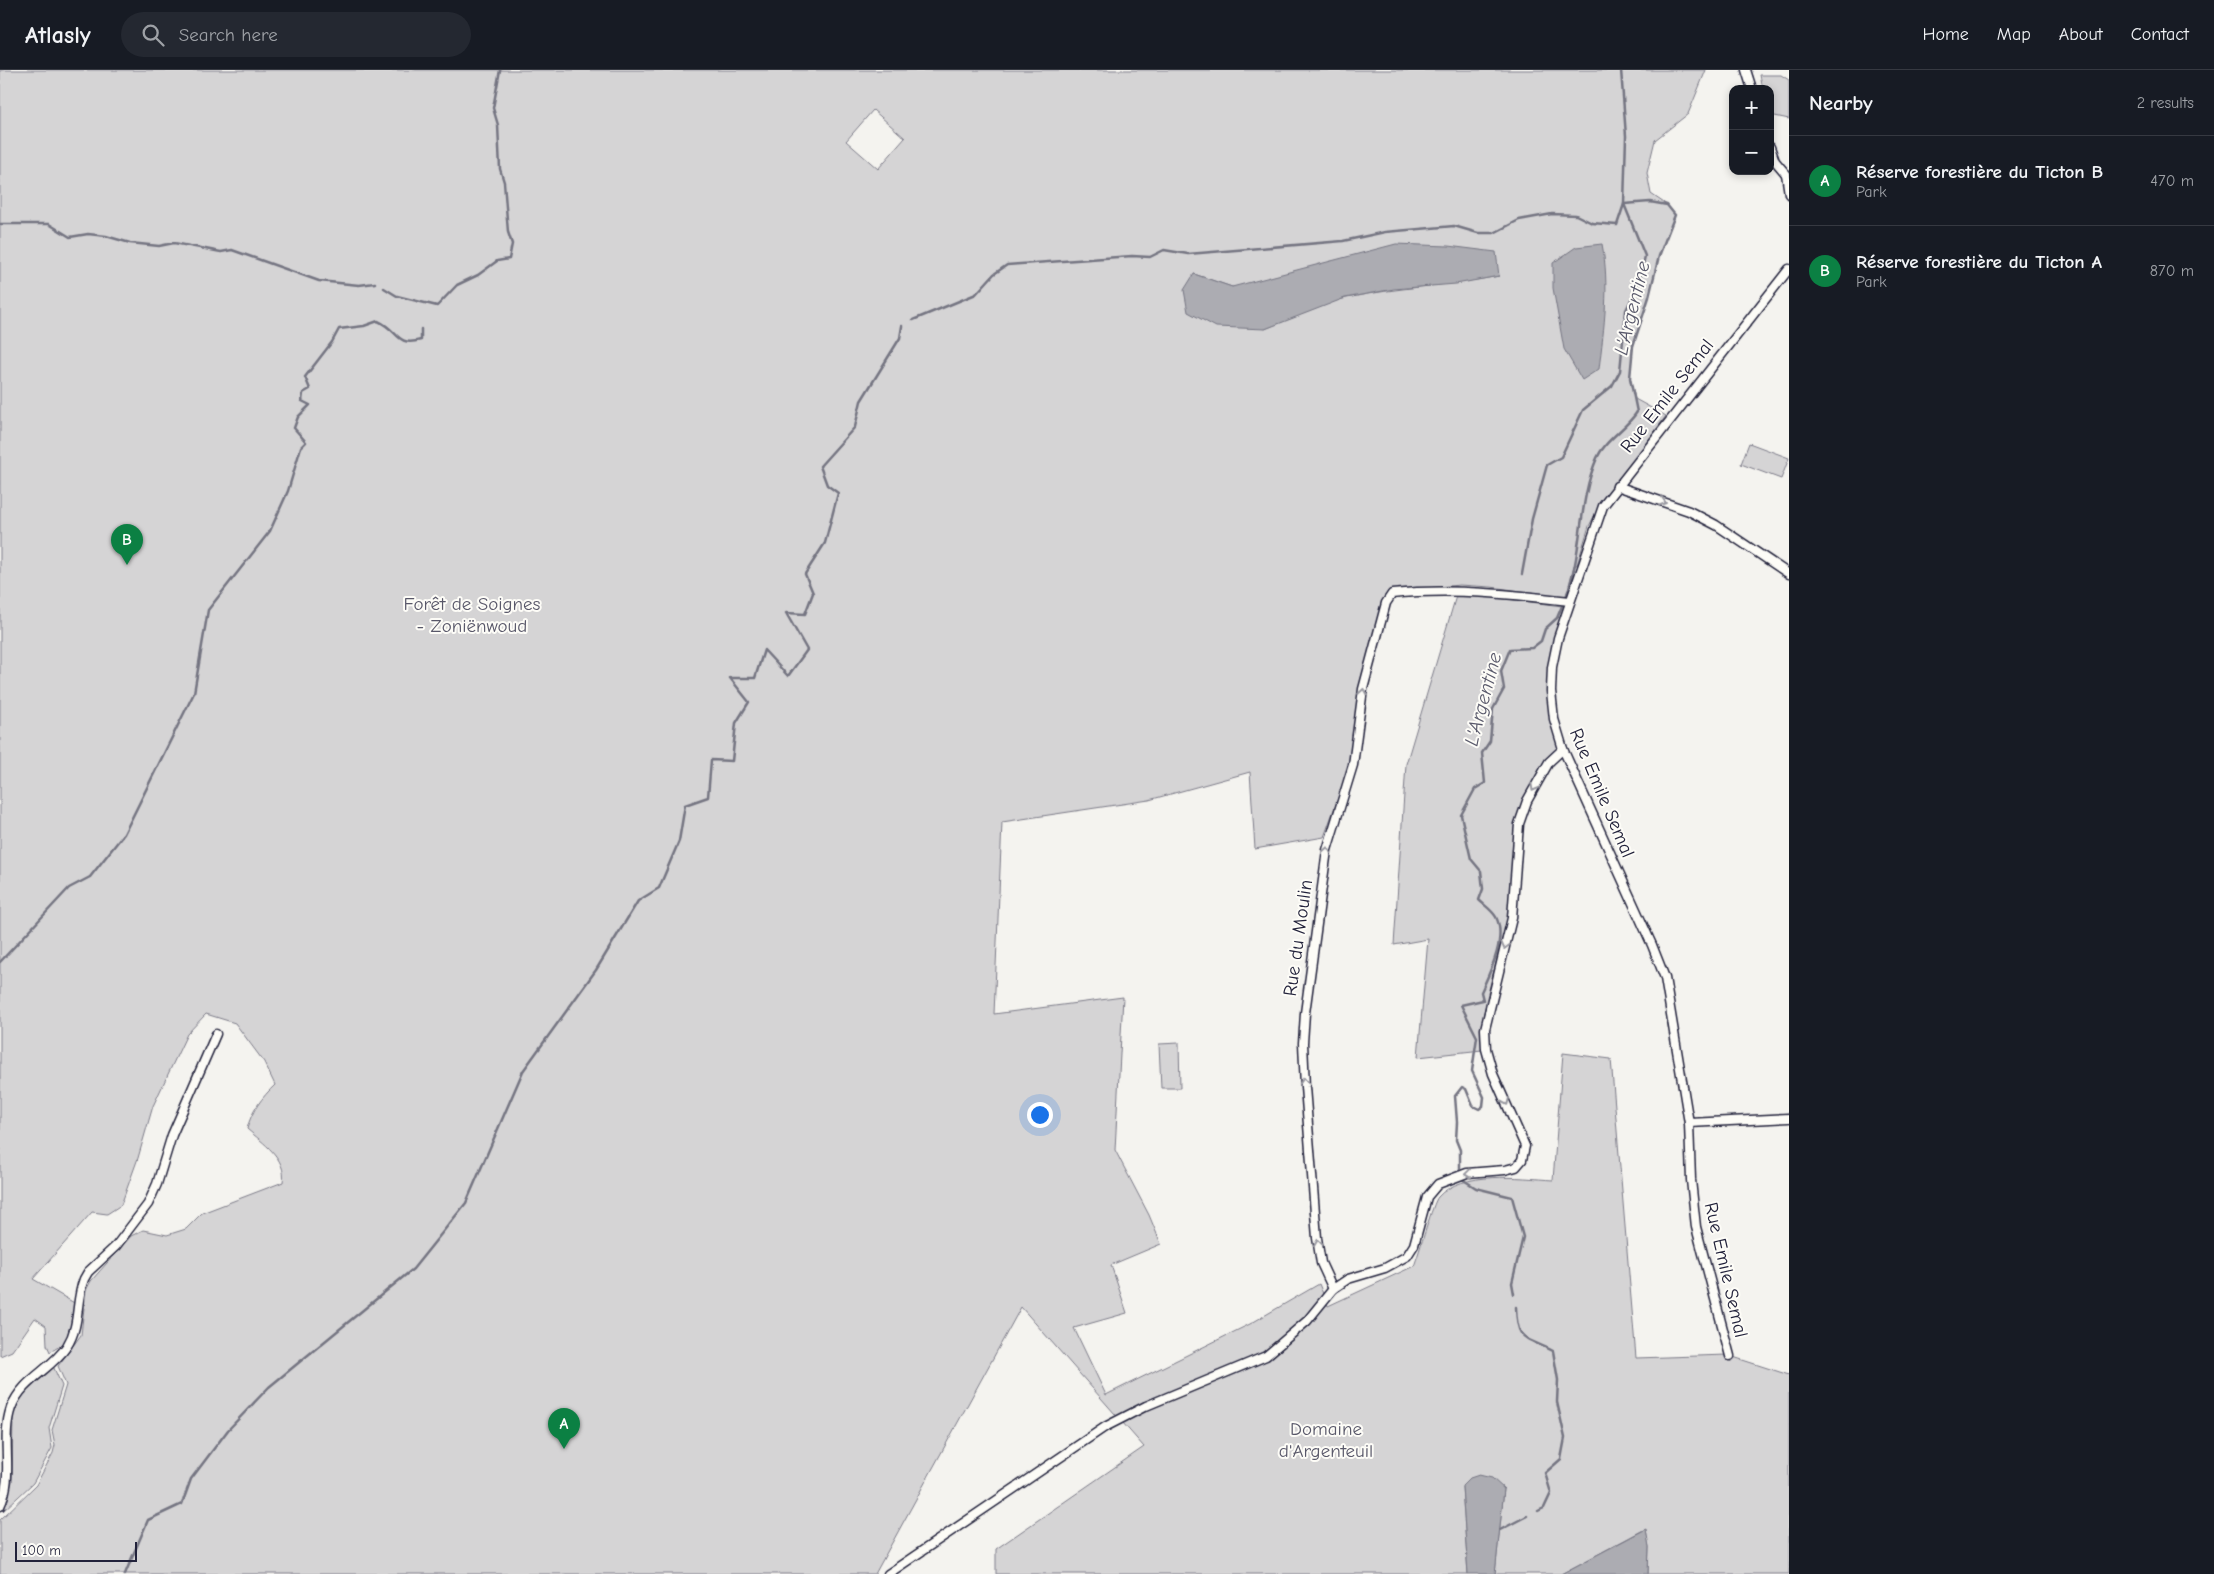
<!DOCTYPE html>
<html lang="en">
<head>
<meta charset="utf-8">
<style>
  :root { --surface:#171b24; --page:#242831; --text:#f1f3f6; --muted:#9ea1a6; --line:#363941; --accent:#0b8043 }
  body { margin:0; font-family:"Comic Neue",sans-serif; background:var(--page); color:var(--text) }
  .controls { position:absolute; right:15px; top:15px; display:grid; overflow:hidden; border-radius:10px; box-shadow:0 2px 8px #0003 }
  .controls button { width:45px; height:45px; display:grid; place-items:center; padding:0; border:0; border-bottom:1px solid var(--line); background:var(--surface); color:var(--text); font:25px sans-serif }
  .scale { position:absolute; left:15px; bottom:12px; width:122px; box-sizing:border-box; padding-left:5px; border:2px solid #22223b; border-top:0; font-size:14px; line-height:18px; white-space:nowrap; color:#22223b; -webkit-text-stroke:4px #fdfcf7; paint-order:stroke }
  .you { position:absolute; left:1039px; top:1044px; width:18px; height:18px; margin:-12px; border:4px solid #fff; border-radius:50%; background:#1a73e8; box-shadow:0 0 0 8px #1a73e833 }
  .badge { display:grid; place-items:center; width:32px; height:32px; border-radius:50%; background:var(--accent); color:#fff; font-size:16px; font-weight:700 }
  .pin { position:absolute; translate:-50% -41px; filter:drop-shadow(0 1px 2px #0008) }
  .pin::after { content:''; position:absolute; top:26px; width:18px; height:15px; background:inherit; clip-path:polygon(0 0,100% 0,50% 100%) }
  .list { margin:0; padding:0; list-style:none }
  h2 { display:flex; justify-content:space-between; align-items:center; height:65px; margin:0; padding:0 20px; font-size:21px }
  h2 small { font-size:16px; font-weight:400; color:var(--muted) }
  .list li { display:grid; grid-template-columns:32px 1fr auto; gap:15px; align-items:center; box-sizing:border-box; height:90px; padding:0 20px; border-top:1px solid var(--line) }
  .list b { display:block; font-size:19px; white-space:nowrap }
  .list p { margin:0; font-size:16px; white-space:nowrap; color:var(--muted) }
  .list em { font-size:16px; font-style:normal; color:var(--muted) }
  .icon { flex:none; width:28px; height:28px; fill:none; stroke:currentColor; stroke-width:2; stroke-linecap:round; stroke-linejoin:round }
  .map { position:relative; flex:none; width:1789px; height:1504px; overflow:hidden }
  header { display:flex; align-items:center; gap:30px; box-sizing:border-box; height:70px; padding:0 25px; background:var(--surface); border-bottom:1px solid var(--line) }
  header strong { font-size:24px }
  nav { display:flex; gap:28px; margin-inline-start:auto; font-size:18px }
  .search { width:350px; height:45px; background:var(--page); display:flex; align-items:center; gap:12px; box-sizing:border-box; padding:0 18px; border-radius:28px; color:var(--muted); font-size:19px }
  main { display:flex }
  aside { flex:1; background:var(--surface) }
  .map>svg:first-child { display:block }
</style>
</head>
<body>
<header>
<strong>Atlasly</strong>
<div class="search"><svg class="icon" aria-label="search" viewBox="0 0 24 24"><circle cx="10" cy="10" r="6"/><path d="M15 15l6 6"/></svg>Search here</div>
<nav><a>Home</a><a>Map</a><a>About</a><a>Contact</a></nav>
</header>
<main>
<div class="map">
<svg width="1789" height="1504" viewBox="0 0 1789 1504">
  <rect width="100%" height="100%" fill="#f4f3ef"/>
  <filter id="ink" filterUnits="userSpaceOnUse"><feTurbulence type="fractalNoise" baseFrequency=".02" numOctaves="2"/><feDisplacementMap in="SourceGraphic" scale="10" xChannelSelector="R" yChannelSelector="G"/><feConvolveMatrix kernelMatrix="1 2 1 2 8 2 1 2 1" color-interpolation-filters="sRGB"/></filter>
  <g filter="url(#ink)">
    <g fill="#d5d4d5" stroke="#7c7b88" fill-rule="evenodd">
      <path d="M0,0h1706l-18,44 -33,26 -8,33 4,21 16,11 8,10 -16,41 -10,41 -16,49 -3,32 5,21 31,17 -66,89 -11,21 -12,39h-3l-8,32 -75,-10 -31,-2 -69,6 -4,5 -28,93 -9,76 -26,72 -69,12 -5,-77 -101,28 -147,22 -8,192 129,-17 -8,153 34,65 12,29 -50,21 16,48 -53,15 32,67 144,-71 69,-40 9,22 86,-40c5,-12 19,-64 24,-69 24,-27 82,-19 115,-17l10,-127 48,6 25,299 91,-3 62,20v199h-141l1,-27 -4,-18 -84,45h-66l9,-85 -42,-2 6,87h-472v-25l148,-102 -123,-140 -146,267h-875v-54l36,-35 17,-32 2,-8 -3,-15 14,-45 -8,-19 23,-31 5,-45 5,-9 40,-45 12,-6 24,5 19,-6 16,-16 81,-31c4,-24 -20,-39 -36,-53 4,-17 15,-32 28,-44l-11,-23 -29,-39 -29,-9 -19,20 -34,72 -15,52 -17,47 -14,9 -15,-2 -59,67 43,25 -9,38 -17,10 -3,-7 -1,-19 -11,-8 -23,33 -12,5zM873,40l32,28 -27,31 -32,-28zM1194,204l38,13 267,-11c-50,10 -102,11 -152,22 -27,6 -55,20 -82,31z"/>
      <polygon points="1760,5 1781,5 1789,10 1789,49 1770,45 1770,19 1763,19"/>
      <polygon points="1749,373 1789,388 1781,409 1741,394"/>
      <path d="M1456,526l35,1 71,9 -4,11 2,2c-15,47 -16,81 -2,128l-12,13 -22,39 -9,24 -7,94 -22,84 -5,28 1,21 -64,7 10,-118 -34,6 12,-181z"/>
      <polygon points="1179,973 1180,1018 1161,1018 1159,974"/>
      <polygon points="53,1296 62,1316 49,1358 52,1378 33,1413 3,1441 12,1412 13,1343 23,1323"/>
    </g>
    <g fill="#acacb2" stroke="#757582">
      <polygon points="1396,174 1448,176 1496,182 1499,206 1456,214 1394,219 1345,228 1265,259 1216,257 1188,242 1184,220 1194,204 1232,217"/>
      <path d="M1602,174c8,41 2,83 -3,125l-17,11 -18,-31 -11,-61v-25l23,-16z"/>
      <polygon points="1479,1405 1492,1408 1504,1419 1495,1504 1468,1504 1462,1416 1470,1408"/>
      <polygon points="1646,1459 1649,1477 1648,1504 1561,1504"/>
    </g>
    <g fill="none" stroke-linecap="round" stroke-linejoin="round">
      <g stroke="#757582" stroke-width="2.5">
        <polyline points="0,154 49,154 70,167 88,164 106,166 130,173 159,176 174,173 221,182 232,180 319,211 359,215 375,213"/>
        <polyline points="384,218 397,226 437,236 457,215 478,205 497,191 509,189 512,174 508,162 504,112 500,99 498,55 493,38 500,0"/>
        <path d="M913,250l63,-26 18,-20 13,-9 125,-9 18,1 14,-7 24,4 155,-13 42,-9 69,-6 24,7h16l25,-13 33,-6 24,1 16,8 25,2 7,-21 26,-2 17,3 8,10 -16,41 -10,41 -16,49 -3,32 7,34c-11,17 -32,28 -40,46 -19,43 -14,94 -31,139"/>
        <polyline points="1522,504 1532,449 1547,395 1561,387 1583,340 1612,316 1620,301 1626,240 1639,213 1645,186 1624,134 1626,66 1621,0"/>
        <path d="M0,892l69,-74 21,-11 34,-43 70,-141 14,-83 62,-79 18,-40 13,-44 5,-5 -12,-14 4,-11 12,-12 -8,-4 1,-8 7,-4 -5,-12 27,-35 7,-13 25,-3 14,-5c22,10 17,26 43,19v-11"/>
        <path d="M1460,1100v-20l-4,-10 1,-18 -2,-26 7,-9 4,2 7,17 6,3 4,-3 1,-9 -12,-26 5,-34 -16,-32 22,-5 -2,-8c9,-20 26,-54 15,-75 -4,-7 -12,-12 -17,-17l4,-11 -2,-18 -10,-12 -10,-44 14,-26 10,-6 -3,-30 8,-12 3,-32 11,-20 -3,-18 9,-22 22,-1 9,-7 4,-12 12,-11 5,-12"/>
        <polyline points="1462,1109 1476,1118 1512,1127 1523,1167 1512,1213 1514,1224"/>
        <path d="M1516,1237c1,35 8,29 37,44l5,29 -1,22 8,36 -4,21 -16,14 6,20 -7,15 -6,3"/>
        <polyline points="1500,1460 1527,1446"/>
        <polyline points="125,1504 148,1450 182,1434 191,1409 228,1360 269,1317 413,1199 466,1133 523,1001 596,900 638,831 659,818 679,771 685,735 708,727 711,690 732,691 736,653 749,632 730,608 755,608 764,580 788,606 807,580 786,543 805,544 813,523 805,504 825,473 838,423 827,415 820,396 855,357 861,331 900,268 902,256"/>
      </g>
      <defs>
        <g id="minor">
          <polyline points="1746,0 1752,19"/>
          <polyline points="1770,77 1775,91 1786,104"/>
          <polyline points="1786,104 1789,124"/>
          <polyline points="1617,416 1689,441 1716,455 1789,504"/>
          <polyline points="1689,1053 1789,1048"/>
          <path d="M1333,1219l-12,-26 -4,-25 -12,-151 -2,-44 2,-30 22,-163 26,-85 10,-76 23,-86 6,-9c60,-6 118,0 178,7"/>
          <polyline points="1730,1286 1696,1157 1691,1110 1689,1053 1665,908 1652,875 1563,679 1554,649 1551,621 1552,597 1558,568 1603,436 1789,199"/>
          <path d="M0,1436c15,-31 0,-66 11,-98 11,-29 40,-38 56,-62 14,-22 8,-45 17,-67l4,-7 28,-26 32,-42 9,-20 15,-49 44,-101"/>
          <polyline points="888,1504 1105,1357 1146,1336 1266,1286 1307,1251 1333,1219 1348,1209 1385,1198 1407,1186 1414,1175 1427,1127 1438,1114 1467,1103 1505,1100 1516,1097 1522,1090 1525,1076 1493,1004 1486,979 1485,959 1512,848 1519,754 1527,731 1549,692 1563,679"/>
        </g>
      </defs>
      <use href="#minor" stroke="#22223b" stroke-width="11"/>
      <use href="#minor" stroke="#fdfcf7" stroke-width="8"/>
    </g>
    <defs><path id="oneway-chevron" d="M-2-3.5L2.5 0L-2 3.5" fill="none" stroke-width="1.6" stroke-linecap="round" stroke-linejoin="round" transform="scale(1.25)"/></defs>
    <g stroke="#9a9aa2">
      <use href="#oneway-chevron" transform="translate(1663 432) rotate(18)"/>
      <use href="#oneway-chevron" transform="translate(1363 622) rotate(-81)"/>
      <use href="#oneway-chevron" transform="translate(1534 718) rotate(119)"/>
      <use href="#oneway-chevron" transform="translate(1327 780) rotate(-80)"/>
      <use href="#oneway-chevron" transform="translate(1505 876) rotate(105)"/>
      <use href="#oneway-chevron" transform="translate(1304 1011) rotate(-93)"/>
      <use href="#oneway-chevron" transform="translate(1506 1032) rotate(66)"/>
      <use href="#oneway-chevron" transform="translate(1468 1104) rotate(173)"/>
      <use href="#oneway-chevron" transform="translate(1318 1173) rotate(-98)"/>
    </g>
  </g>
  <g text-anchor="middle" dominant-baseline="central" stroke-width="4" stroke-linejoin="round" paint-order="stroke">
    <g font-size="19" fill="#22223b" stroke="#fdfcf7">
      <text transform="translate(1667 326) rotate(-52)">Rue Emile Semal</text>
      <text transform="translate(1602 723) rotate(67)">Rue Emile Semal</text>
      <text transform="translate(1298 868) rotate(-82)">Rue du Moulin</text>
      <text transform="translate(1726 1200) rotate(77)">Rue Emile Semal</text>
    </g>
    <g font-size="19" fill="#585769" stroke="#fdfcf7">
      <text x="472" y="534">Forêt de Soignes<tspan x="472" dy="22">- Zoniënwoud</tspan></text>
      <text x="1326" y="1359">Domaine<tspan x="1326" dy="22">d'Argenteuil</tspan></text>
    </g>
    <g font-size="20" font-style="italic" fill="#59596b" stroke="#fdfcf7">
      <text transform="translate(1632 238) rotate(-76)">L'Argentine</text>
      <text transform="translate(1483 629) rotate(-75)">L'Argentine</text>
    </g>
  </g>
</svg>
<div class="controls">
<button>+</button>
<button>−</button>
</div>
<div class="scale">100 m</div>
<div class="you"></div>
<div class="pin badge" style="left:564px;top:1379px">A</div>
<div class="pin badge" style="left:127px;top:495px">B</div>
</div>
<aside>
<h2>Nearby<small>2 results</small></h2>
<ul class="list">
<li><span class="badge">A</span><div><b>Réserve forestière du Ticton B</b><p>Park</p></div><em>470 m</em></li>
<li><span class="badge">B</span><div><b>Réserve forestière du Ticton A</b><p>Park</p></div><em>870 m</em></li>
</ul>
</aside>
</main>
</body>
</html>
